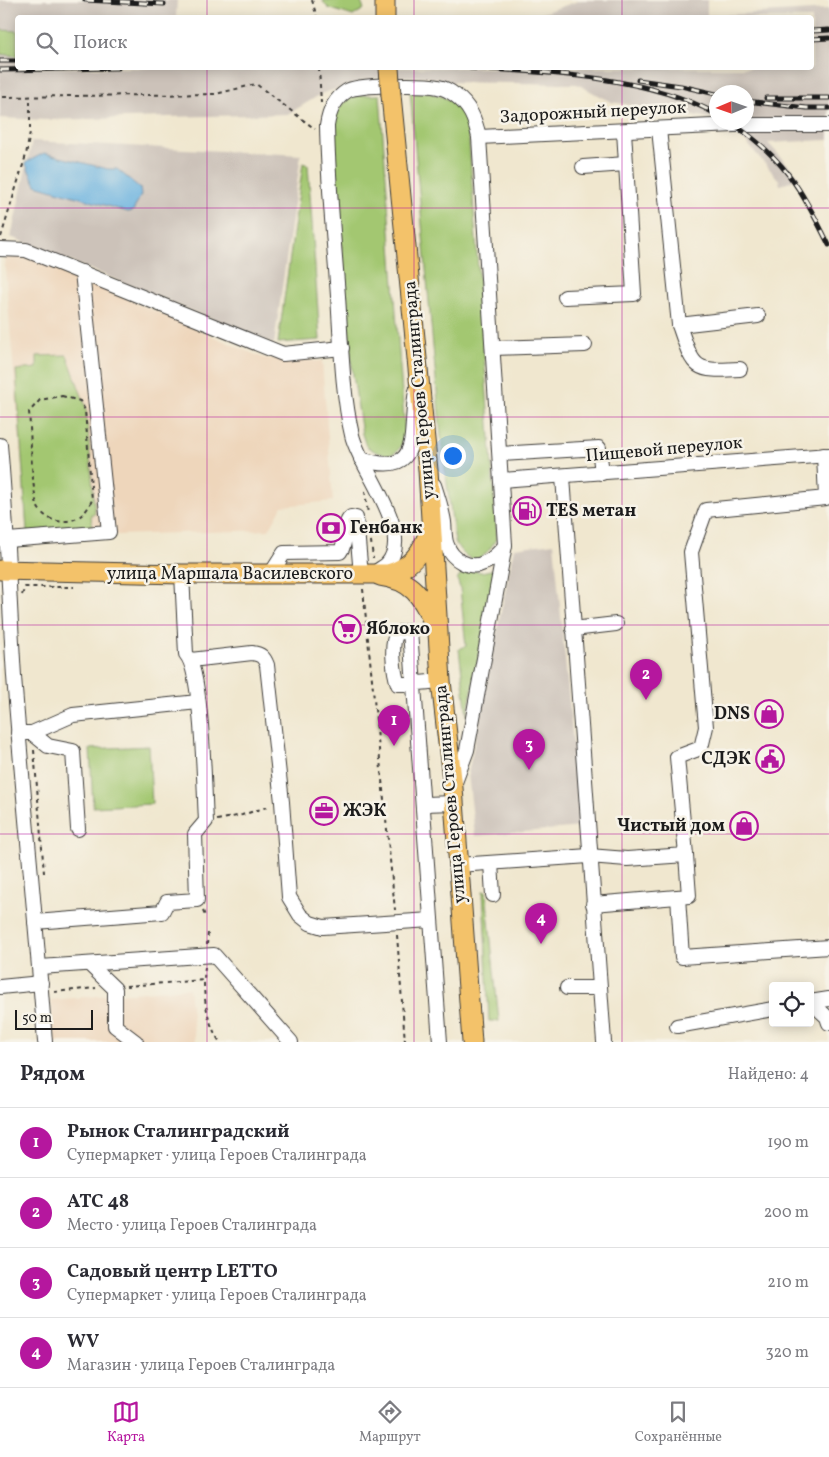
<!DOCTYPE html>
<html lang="ru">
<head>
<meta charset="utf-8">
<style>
  :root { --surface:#fff; --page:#f2f2f3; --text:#2b2b33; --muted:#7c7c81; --line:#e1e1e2; --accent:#b5179e }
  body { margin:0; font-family:Vollkorn,serif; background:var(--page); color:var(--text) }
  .controls { position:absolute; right:15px; bottom:15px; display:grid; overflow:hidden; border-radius:5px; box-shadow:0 2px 12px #0003 }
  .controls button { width:45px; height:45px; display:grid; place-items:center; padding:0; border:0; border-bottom:1px solid var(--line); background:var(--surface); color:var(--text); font:25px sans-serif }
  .compass { position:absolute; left:709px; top:85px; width:45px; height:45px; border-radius:50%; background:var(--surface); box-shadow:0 2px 12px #0003; rotate:268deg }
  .scale { position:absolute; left:15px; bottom:12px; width:78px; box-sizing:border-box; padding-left:5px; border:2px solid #1c1c1c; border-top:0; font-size:14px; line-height:18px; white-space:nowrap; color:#1c1c1c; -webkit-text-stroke:4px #f7f3e8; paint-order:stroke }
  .you { position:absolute; left:452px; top:455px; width:18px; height:18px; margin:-12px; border:4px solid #fff; border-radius:50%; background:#1a73e8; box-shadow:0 0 0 8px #1a73e833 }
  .badge { display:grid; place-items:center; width:32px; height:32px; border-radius:50%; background:var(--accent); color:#fff; font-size:16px; font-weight:700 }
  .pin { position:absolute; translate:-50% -41px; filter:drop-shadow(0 1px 2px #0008) }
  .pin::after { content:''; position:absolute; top:26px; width:18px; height:15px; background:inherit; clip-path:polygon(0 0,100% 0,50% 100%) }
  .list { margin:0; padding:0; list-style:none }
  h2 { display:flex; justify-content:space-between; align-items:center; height:65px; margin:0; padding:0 20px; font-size:21px }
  h2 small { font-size:16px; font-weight:400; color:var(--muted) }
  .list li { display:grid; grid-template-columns:32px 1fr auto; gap:15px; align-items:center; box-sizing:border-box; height:70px; padding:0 20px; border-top:1px solid var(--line) }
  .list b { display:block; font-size:19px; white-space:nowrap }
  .list p { margin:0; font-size:16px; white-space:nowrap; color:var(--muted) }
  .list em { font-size:16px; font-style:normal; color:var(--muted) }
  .icon { flex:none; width:28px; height:28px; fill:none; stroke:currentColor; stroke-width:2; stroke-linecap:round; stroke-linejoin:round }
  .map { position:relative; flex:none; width:829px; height:1042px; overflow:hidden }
  .search { position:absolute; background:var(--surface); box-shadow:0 2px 12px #0003; left:15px; right:15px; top:15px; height:55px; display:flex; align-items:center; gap:12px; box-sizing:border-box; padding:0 18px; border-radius:5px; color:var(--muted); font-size:19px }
  .sheet { height:345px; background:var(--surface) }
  nav { display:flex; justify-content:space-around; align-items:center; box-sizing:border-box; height:70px; border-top:1px solid var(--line); background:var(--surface); font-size:14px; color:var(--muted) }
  nav a { display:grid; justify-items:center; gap:2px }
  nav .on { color:var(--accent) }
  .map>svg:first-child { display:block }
</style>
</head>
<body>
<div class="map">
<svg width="829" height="1042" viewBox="0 0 829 1042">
  <rect width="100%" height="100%" fill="#f7f3e8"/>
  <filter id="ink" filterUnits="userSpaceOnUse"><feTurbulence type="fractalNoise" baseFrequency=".02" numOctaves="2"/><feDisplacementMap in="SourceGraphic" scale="10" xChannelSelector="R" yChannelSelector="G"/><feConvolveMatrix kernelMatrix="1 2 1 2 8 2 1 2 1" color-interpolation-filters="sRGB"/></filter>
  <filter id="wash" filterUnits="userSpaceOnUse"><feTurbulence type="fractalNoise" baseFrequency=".0096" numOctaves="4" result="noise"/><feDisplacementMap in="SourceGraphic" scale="20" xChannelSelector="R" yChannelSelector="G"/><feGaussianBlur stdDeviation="1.12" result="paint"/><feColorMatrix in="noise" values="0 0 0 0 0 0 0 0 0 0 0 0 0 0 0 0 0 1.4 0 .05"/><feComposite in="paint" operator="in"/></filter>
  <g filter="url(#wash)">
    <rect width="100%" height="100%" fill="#f0e7cf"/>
    <g fill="#eed6bb">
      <polygon points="26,255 263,358 322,361 333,501 282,506 269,530 28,538 4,257"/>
      <polygon points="189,988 195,1042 54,1042 51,1000"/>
    </g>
    <g fill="#ccc2b9">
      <polygon points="0,0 177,0 176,17 18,18 18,68 812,68 812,18 531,17 581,0 707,0 707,16 829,9 829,140 768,143 800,178 780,185 779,180 747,143 721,123 746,122 746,92 716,92 716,119 611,102 577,84 445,82 425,76 373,78 323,93 288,114 47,120 0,118"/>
      <polygon points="32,141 301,155 274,344 11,237"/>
      <polygon points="554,543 581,827 475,836 468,774 514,548"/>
    </g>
    <g fill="#a3c771" stroke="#607246">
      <polygon points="322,0 360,0 364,9 353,16 328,8"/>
      <polygon points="0,30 17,31 17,56 0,54"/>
      <path d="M410,91c27,1 50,7 58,36l29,410c-12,24 -27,32 -42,5l-13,-95z"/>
      <path d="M380,95l25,339c-5,25 -20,25 -39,12l-4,-12 -10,-66 -21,-246c16,-28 17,-27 49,-27z"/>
      <polygon points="303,163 308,165 320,340 278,343"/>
      <polygon points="67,355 86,407 95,514 91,514 92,528 27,532 16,370 37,368 37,356"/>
      <polygon points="466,569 481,572 496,569 467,716 459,649 466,646 460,588 457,579"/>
      <polygon points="149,746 152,804 93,807 90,749"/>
      <polygon points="483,891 486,891 499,1021 489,1021"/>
    </g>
    <polygon fill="#67b1df" stroke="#42667e" points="44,153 108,169 117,169 140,188 141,195 133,211 128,212 36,185 25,163"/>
  </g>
  <g filter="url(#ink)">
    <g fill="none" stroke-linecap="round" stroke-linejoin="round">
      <defs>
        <g id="minor">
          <path d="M659,129l20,196c15,44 14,47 61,44"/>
          <polyline points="479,137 734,125 829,125"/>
          <polyline points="583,167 626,164"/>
          <polyline points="0,249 26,250 283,354 342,348"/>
          <polyline points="565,297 634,294 624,131"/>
          <polyline points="679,325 758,316"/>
          <polyline points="493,348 585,345"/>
          <path d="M0,445c7,77 9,154 14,231 9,122 22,244 31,366"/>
          <polyline points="500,454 599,448 602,473"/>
          <path d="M361,459c64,20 47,-27 55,-68"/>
          <polyline points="563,477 604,1042"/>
          <polyline points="501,480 829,455"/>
          <path d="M434,485c4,12 8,24 10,37 1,8 0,17 3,23 5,15 23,25 37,18 9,-3 15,-11 21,-17"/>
          <polyline points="8,540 109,532 82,272"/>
          <path d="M270,575l14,-22 56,-1c8,-10 2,-28 11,-35l5,1 5,57"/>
          <path d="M371,575c5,-4 12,-7 16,-11 29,-31 -28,-96 -35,-129 -10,-42 -11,-95 -14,-139 -4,-56 -10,-113 -11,-170 2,-14 7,-27 20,-35 9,-7 78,-7 91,-4 6,1 12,4 17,8 15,11 20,24 24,42l26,408 -38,205 -13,35"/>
          <polyline points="573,629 616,624"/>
          <path d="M191,660l61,-7c9,1 12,4 15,12l15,137 7,95 11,18 10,8 13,4 108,-7"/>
          <polyline points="18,733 32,733 73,715 198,702"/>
          <polyline points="32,733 48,746 73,751 78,829"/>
          <polyline points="424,804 454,803"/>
          <polyline points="491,863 493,895"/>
          <polyline points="458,865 589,856 627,859 686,855 677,757 701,748 706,727 691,552 706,510 826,498 824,455"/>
          <polyline points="678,897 682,957 829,947"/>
          <polyline points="593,904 689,896 686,855"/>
          <path d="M35,922l127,-10 5,-10 30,-2 -2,-66 11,-13c-2,-31 -3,-148 -20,-167l-4,-80"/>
          <polyline points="89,964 115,989 115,1026 136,1042"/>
          <polyline points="40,967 214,955 291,1042"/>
          <polyline points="0,987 41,983"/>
          <polyline points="567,988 600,988"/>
          <polyline points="810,1002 829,999"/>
          <polyline points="811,1002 827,1017 829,1023"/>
          <polyline points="677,1026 773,1009"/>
          <path d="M440,1042l-30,-411 -13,2c-7,11 -3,40 1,51 15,0 29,-2 43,-3"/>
        </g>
        <g id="major">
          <polyline points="385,0 385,18"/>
          <polyline points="391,95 428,470 441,681 453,788 472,1042"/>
          <path d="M0,570l182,4h206c23,-6 36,-24 42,-46"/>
          <path d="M380,576c32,4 42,20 54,48"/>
        </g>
      </defs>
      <use href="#minor" stroke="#3c3a37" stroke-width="16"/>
      <use href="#major" stroke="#3c3a37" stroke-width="21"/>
      <g stroke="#3c3a37" stroke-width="2" stroke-dasharray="4 4" stroke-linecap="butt">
        <polyline points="312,0 317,18"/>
        <polyline points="319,68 321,103"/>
        <polyline points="3,97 216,94 256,84 315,129"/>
        <polyline points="1,237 26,155 30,132 30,97"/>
        <path d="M62,396l18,5 5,9 7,90c-5,12 -13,20 -26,21 -10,2 -21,-3 -27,-12 -8,-13 -8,-79 -10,-97l11,-12z"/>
        <polyline points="365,491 368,514"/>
        <polyline points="370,533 373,558"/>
        <polyline points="363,589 395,910"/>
        <polyline points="22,595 25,587 74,587"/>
        <polyline points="34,750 44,873"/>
        <polyline points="217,820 242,815 270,806"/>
        <polyline points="203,911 206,918"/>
        <polyline points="397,935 405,1042"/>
        <polyline points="207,945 208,932"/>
        <path d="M205,967c-3,24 1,55 15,75"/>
        <polyline points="126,986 204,980"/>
        <polyline points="54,992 96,988"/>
      </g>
      <use href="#minor" stroke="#fff" stroke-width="14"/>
      <use href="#major" stroke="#f3c26a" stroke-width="19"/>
      <defs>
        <g id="rail">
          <polyline points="85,0 164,4"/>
          <polyline points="812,31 829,30"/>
          <polyline points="812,39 829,38"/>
          <polyline points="0,61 18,61"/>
          <path d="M470,68c76,4 179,8 246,46"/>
          <polyline points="0,70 118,68"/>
          <polyline points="638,80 681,86 716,94"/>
          <polyline points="766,98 829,98"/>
          <polyline points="746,101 807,108 829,108"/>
          <path d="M730,122c53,34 72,68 99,123"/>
        </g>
      </defs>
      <use href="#rail" stroke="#1c1c1c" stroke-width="5"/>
      <use href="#rail" stroke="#f7f3e8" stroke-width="3" stroke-dasharray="9" stroke-linecap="butt"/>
      <defs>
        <polyline id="major-bridge" points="389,68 391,95"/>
      </defs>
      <use href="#major-bridge" stroke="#3c3a37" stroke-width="21" stroke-linecap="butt"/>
      <use href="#major-bridge" stroke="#f3c26a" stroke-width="19"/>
    </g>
  </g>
  <path fill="none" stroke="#b5179e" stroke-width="1" stroke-opacity="0.55" d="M207,0v18M414,0v18M622,0v18M207,68v974M414,68v974M622,68v974M0,208h829M0,417h829M0,625h829M0,834h829"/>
  <defs>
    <symbol id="fuel-ring" viewBox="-11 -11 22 22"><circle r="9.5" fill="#f7f3e8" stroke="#b5179e" stroke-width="1.5"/><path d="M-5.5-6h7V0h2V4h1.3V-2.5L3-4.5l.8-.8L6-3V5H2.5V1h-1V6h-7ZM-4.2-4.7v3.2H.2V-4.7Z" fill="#b5179e"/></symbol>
    <symbol id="bank-ring" viewBox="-11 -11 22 22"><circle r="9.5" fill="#f7f3e8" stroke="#b5179e" stroke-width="1.5"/><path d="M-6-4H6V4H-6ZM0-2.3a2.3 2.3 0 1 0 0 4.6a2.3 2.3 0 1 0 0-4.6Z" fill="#b5179e"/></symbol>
    <symbol id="supermarket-ring" viewBox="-11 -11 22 22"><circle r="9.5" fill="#f7f3e8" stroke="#b5179e" stroke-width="1.5"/><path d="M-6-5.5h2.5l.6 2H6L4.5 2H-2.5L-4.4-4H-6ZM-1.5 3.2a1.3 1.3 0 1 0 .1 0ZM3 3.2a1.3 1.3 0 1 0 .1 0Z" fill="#b5179e"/></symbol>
    <symbol id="shop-ring" viewBox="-11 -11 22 22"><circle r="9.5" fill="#f7f3e8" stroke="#b5179e" stroke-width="1.5"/><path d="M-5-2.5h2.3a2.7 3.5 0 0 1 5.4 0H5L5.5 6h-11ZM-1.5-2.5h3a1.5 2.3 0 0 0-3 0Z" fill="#b5179e"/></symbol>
    <symbol id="civic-ring" viewBox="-11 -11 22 22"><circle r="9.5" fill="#f7f3e8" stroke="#b5179e" stroke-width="1.5"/><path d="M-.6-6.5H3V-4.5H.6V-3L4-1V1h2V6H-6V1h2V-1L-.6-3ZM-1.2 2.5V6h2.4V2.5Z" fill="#b5179e"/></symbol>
    <symbol id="office-ring" viewBox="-11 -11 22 22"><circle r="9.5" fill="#f7f3e8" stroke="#b5179e" stroke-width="1.5"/><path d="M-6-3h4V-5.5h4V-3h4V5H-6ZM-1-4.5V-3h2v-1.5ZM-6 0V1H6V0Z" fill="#b5179e"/></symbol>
  </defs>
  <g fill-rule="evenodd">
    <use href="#fuel-ring" x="511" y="495" width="32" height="32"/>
    <use href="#bank-ring" x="315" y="512" width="32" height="32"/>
    <use href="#supermarket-ring" x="331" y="613" width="32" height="32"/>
    <use href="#shop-ring" x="753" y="698" width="32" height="32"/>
    <use href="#civic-ring" x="754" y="743" width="32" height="32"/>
    <use href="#office-ring" x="308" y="795" width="32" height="32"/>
    <use href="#shop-ring" x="728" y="810" width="32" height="32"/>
  </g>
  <g text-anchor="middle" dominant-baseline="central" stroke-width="5" stroke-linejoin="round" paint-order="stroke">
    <g font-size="18" fill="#1c1c1c" stroke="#f7f3e8">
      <text transform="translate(593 113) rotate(-3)">Задорожный переулок</text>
      <text transform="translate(420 390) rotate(-95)">улица Героев Сталинграда</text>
      <text transform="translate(664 450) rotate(-5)">Пищевой переулок</text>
      <text x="230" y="574">улица Маршала Василевского</text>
      <text transform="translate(451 794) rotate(-95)">улица Героев Сталинграда</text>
    </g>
    <g font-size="18" font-weight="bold" fill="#1c1c1c" stroke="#f7f3e8" text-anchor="start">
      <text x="546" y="511">TES метан</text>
      <text x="350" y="528">Генбанк</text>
      <text x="366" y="629">Яблоко</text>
      <text x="750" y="714" text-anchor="end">DNS</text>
      <text x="751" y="759" text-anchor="end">СДЭК</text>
      <text x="343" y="811">ЖЭК</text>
      <text x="725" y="826" text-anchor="end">Чистый дом</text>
    </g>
  </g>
</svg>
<div class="controls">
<button><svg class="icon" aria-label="locate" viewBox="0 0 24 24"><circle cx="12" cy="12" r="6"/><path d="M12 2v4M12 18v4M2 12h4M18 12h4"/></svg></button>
</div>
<svg class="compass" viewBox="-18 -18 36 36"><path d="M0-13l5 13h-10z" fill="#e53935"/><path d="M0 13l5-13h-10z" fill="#7c7c81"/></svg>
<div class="scale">50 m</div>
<div class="you"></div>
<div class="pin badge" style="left:394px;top:746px">1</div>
<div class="pin badge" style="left:646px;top:700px">2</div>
<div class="pin badge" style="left:529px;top:770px">3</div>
<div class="pin badge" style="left:541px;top:944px">4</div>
<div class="search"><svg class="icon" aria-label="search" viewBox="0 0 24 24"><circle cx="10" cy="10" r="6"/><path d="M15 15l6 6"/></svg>Поиск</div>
</div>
<section class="sheet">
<h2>Рядом<small>Найдено: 4</small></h2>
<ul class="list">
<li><span class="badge">1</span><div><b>Рынок Сталинградский</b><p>Супермаркет · улица Героев Сталинграда</p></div><em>190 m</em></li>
<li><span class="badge">2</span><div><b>АТС 48</b><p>Место · улица Героев Сталинграда</p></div><em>200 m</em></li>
<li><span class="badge">3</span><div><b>Садовый центр LETTO</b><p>Супермаркет · улица Героев Сталинграда</p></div><em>210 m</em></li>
<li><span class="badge">4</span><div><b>WV</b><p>Магазин · улица Героев Сталинграда</p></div><em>320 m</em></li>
</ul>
</section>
<nav>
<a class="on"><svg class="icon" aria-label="map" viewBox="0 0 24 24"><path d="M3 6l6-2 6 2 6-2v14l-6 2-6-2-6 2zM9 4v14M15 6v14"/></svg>Карта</a>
<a><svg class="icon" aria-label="directions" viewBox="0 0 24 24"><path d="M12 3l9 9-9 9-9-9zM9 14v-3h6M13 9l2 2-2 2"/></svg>Маршрут</a>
<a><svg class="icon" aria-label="saved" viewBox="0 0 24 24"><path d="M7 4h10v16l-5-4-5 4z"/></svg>Сохранённые</a>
</nav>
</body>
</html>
